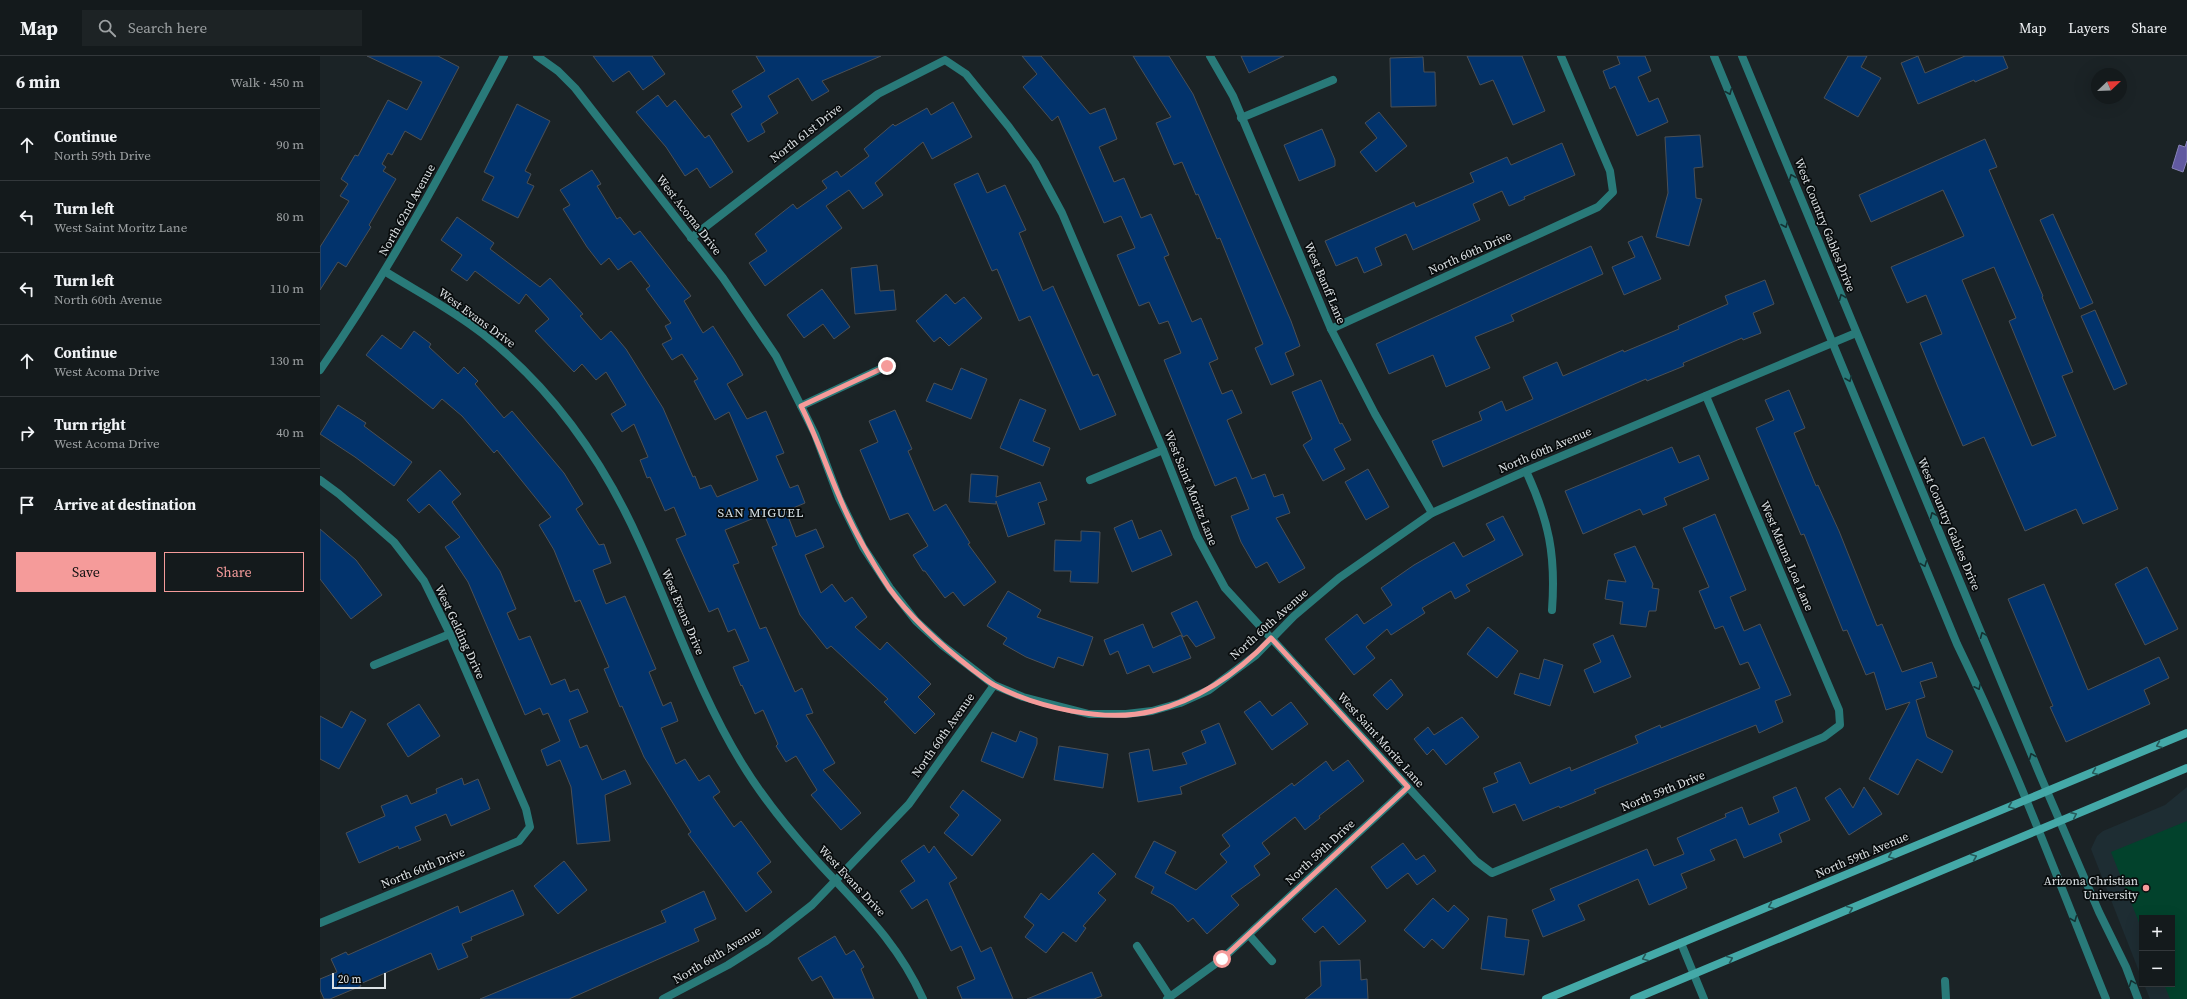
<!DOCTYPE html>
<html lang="en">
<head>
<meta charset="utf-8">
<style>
  :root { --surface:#141a1c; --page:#1d2325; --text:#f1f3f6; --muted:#9da1a3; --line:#33383b; --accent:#f59b9a }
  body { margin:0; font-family:"Source Serif 4",serif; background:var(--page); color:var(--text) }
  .controls { position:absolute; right:12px; bottom:12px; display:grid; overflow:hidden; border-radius:0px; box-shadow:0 4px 16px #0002 }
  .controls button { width:36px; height:36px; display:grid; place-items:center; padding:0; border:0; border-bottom:1px solid var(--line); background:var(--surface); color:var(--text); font:20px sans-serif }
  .compass { position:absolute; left:1771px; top:12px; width:36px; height:36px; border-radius:50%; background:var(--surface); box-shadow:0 4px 16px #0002; rotate:67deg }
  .scale { position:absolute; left:12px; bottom:10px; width:54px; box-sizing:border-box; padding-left:4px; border:2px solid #dde2e5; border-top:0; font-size:11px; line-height:14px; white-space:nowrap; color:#dde2e5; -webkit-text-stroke:3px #080c0d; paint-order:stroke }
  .stop { position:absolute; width:12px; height:12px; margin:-9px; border:3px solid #f59b9a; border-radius:50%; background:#fff }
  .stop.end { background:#f59b9a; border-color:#fff; box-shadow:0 1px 4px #0008 }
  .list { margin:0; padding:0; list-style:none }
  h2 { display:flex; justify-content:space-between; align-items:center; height:52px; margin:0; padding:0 16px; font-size:17px }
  h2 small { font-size:13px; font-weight:400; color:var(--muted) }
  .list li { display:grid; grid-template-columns:26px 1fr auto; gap:12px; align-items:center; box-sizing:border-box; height:72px; padding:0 16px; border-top:1px solid var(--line) }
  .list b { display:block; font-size:15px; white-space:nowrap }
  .list p { margin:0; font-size:13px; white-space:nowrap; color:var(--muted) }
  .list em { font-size:13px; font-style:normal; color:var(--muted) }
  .actions { display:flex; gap:8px; padding:12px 16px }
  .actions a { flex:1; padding:9px 0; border:1px solid var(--accent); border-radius:0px; text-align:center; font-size:14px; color:var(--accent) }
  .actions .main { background:var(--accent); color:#111 }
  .icon { flex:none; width:22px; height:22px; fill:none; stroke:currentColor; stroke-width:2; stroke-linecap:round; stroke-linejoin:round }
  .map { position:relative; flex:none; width:1867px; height:943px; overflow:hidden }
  header { display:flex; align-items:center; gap:24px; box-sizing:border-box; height:56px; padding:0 20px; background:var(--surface); border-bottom:1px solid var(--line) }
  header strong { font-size:19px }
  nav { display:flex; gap:22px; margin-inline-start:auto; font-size:14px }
  .search { width:280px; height:36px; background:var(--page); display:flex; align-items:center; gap:10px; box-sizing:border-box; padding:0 14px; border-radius:0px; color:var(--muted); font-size:15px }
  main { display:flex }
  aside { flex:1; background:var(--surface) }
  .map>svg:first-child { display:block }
</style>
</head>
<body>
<header>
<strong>Map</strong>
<div class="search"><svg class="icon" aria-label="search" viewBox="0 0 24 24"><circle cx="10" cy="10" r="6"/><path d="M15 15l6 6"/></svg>Search here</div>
<nav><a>Map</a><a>Layers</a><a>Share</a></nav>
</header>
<main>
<aside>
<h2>6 min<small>Walk · 450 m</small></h2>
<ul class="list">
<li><svg class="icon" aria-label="ahead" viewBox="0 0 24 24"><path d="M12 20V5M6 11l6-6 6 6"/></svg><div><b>Continue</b><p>North 59th Drive</p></div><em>90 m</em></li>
<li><svg class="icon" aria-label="left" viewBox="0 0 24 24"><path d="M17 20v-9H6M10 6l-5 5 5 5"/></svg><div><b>Turn left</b><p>West Saint Moritz Lane</p></div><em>80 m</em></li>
<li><svg class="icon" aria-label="left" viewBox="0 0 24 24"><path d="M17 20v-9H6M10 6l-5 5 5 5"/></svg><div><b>Turn left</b><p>North 60th Avenue</p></div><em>110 m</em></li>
<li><svg class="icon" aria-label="ahead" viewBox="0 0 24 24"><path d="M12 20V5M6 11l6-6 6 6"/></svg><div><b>Continue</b><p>West Acoma Drive</p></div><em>130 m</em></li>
<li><svg class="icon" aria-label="right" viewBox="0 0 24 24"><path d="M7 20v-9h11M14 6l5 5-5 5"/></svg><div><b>Turn right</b><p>West Acoma Drive</p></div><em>40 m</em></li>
<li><svg class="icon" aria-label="arrive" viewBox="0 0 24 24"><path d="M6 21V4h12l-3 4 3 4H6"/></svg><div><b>Arrive at destination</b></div></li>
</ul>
<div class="actions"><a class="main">Save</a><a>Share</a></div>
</aside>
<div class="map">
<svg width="1867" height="943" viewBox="0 0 1867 943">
  <rect width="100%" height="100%" fill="#1b2326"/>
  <polygon fill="#1e2d33" points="1867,731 1867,943 1830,943 1824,928 1852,928 1852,862 1822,862 1822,923 1771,793 1777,780 1783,775 1845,749"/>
  <polygon fill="#02422c" points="1867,765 1867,943 1850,943 1844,928 1852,928 1852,862 1822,862 1822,874 1791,796"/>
  <polygon fill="#6159a0" stroke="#8682b5" points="1867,85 1867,104 1863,116 1852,112 1859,89 1865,91"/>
  <g fill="#02336c" stroke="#4b5056" fill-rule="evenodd">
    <polygon points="47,0 118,0 139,11 101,84 85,75 72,99 68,97 62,108 66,111 63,115 76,123 49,169 51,171 26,211 18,206 0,234 0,191 29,145 20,140 28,128 21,123 35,99 38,100 68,44 87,54 102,26"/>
    <polygon points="273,0 332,0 345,18 323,34 309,15 293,26"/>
    <polygon points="436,0 561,0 502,25 509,35 492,45 478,22 448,40 458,57 441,68 445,76 428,86 411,58 422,51 412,35 445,15"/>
    <polygon points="702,0 721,0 770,58 785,52 797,83 779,91 794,126 804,122 821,162 831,158 849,199 844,201 872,266 881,262 898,303 889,307 902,338 912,334 922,357 907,364 932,423 945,418 954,441 963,438 970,457 956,462 985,512 959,527 947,506 936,512 921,486 911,460 929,453 916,421 895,430 844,304 861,297 848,265 839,268 829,246 819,250 797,199 815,192 801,160 784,167 738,60 732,65 703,31 717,18"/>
    <polygon points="813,0 849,0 873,38 971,265 980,290 965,297 974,319 951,329 935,292 943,288 900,182 897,183 878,138 876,139 862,106 854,109 836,67 851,61"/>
    <polygon points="921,0 964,0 929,17"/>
    <polygon points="1147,0 1202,0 1225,55 1193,69 1173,24 1160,29"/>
    <polygon points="1297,0 1325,0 1331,15 1318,21 1329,46 1338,42 1348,66 1317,80 1295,30 1290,33 1283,15 1300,8"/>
    <polygon points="1528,0 1547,0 1541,11 1561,22 1538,61 1504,42"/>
    <polygon points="1598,0 1605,17 1645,0 1683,0 1688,12 1655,26 1654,24 1598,48 1581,7"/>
    <polygon points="1103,1 1104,16 1115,16 1116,50 1071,51 1070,2"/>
    <polygon points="338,39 347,51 355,44 385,82 389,79 413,116 390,132 377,112 365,120 346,91 316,56"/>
    <polygon points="633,46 652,81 612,103 603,86 555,127 563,139 543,153 529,134 506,150 522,172 445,230 429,207 447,195 435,178 473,148 477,153 507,132 502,125 517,115 521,121 549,100 544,93 573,68 575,70 607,52 611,59"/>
    <polygon points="197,48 230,65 205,115 211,118 207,127 214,130 198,162 162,144 174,121 164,116"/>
    <polygon points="1059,56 1087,90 1056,116 1040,96 1057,82 1045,67"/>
    <polygon points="1002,73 1015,104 1015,110 979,125 964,89"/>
    <polygon points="1380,79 1383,111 1374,112 1376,142 1382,143 1369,190 1336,181 1348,137 1345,81"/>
    <path d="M1665,83l12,28 -8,3 54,126 -1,1 31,75 -11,4 56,133 -35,15 -7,-15 -51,22 -41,-94 -21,9 -25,-59 -18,-44 22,-9 -16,-39 -19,8 -16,-36 73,-31 -21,-46 -72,32 -12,-27zM1674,211l22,51 -7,3 47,115 -24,10 -70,-166z"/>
    <polygon points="1242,87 1255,119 1204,141 1205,143 1189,150 1182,135 1153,148 1160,164 1093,194 1086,178 1055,192 1062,209 1044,217 1037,201 1016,210 1005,185 1094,146 1096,151 1154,126 1150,117 1187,101 1191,109"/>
    <polygon points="272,114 281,128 277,130 297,163 300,161 314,179 320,175 371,240 364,245 383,277 393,270 414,303 423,319 407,328 427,363 446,355 464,397 456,400 470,432 478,429 485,447 466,455 476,481 496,473 504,491 485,499 501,537 512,528 525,546 532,541 547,561 535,571 560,594 567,586 611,628 598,641 615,658 595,678 564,646 568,643 511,590 507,593 480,559 452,491 457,489 444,458 405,474 419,507 413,509 440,573 446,571 475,636 482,632 493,657 486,659 515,707 503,714 541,757 521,774 491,739 497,734 476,700 466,706 456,690 458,688 443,654 435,658 422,629 421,630 413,611 429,605 415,573 408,576 398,552 389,556 356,483 366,479 354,451 345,455 330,421 327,422 320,404 328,401 314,368 302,376 291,358 306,349 286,316 276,324 262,308 254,316 215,275 229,263 206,238 199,248 155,215 147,225 131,214 142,199 121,184 137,161 174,187 170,193 220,231 230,222 263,258 260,260 281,284 291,275 306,293 343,352 373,421 375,420 380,433 391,429 397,441 438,424 409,356 395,364 374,325 378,323 362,298 352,304 342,288 352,283 345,270 351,267 326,233 330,230 311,205 298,214 289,202 281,209 267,191 243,153 250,149 240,134"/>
    <polygon points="658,117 667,137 685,129 706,174 699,177 723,235 733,230 773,320 778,318 796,359 760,374 710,260 699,265 677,213 672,215 634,128"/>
    <polygon points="1733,158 1773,247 1760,253 1720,164"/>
    <polygon points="1322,180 1341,223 1304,239 1292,211 1315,201 1308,186"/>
    <polygon points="1271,190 1283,218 1191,259 1194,265 1155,281 1170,312 1126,331 1113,299 1069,318 1056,288"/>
    <polygon points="557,209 560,235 574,234 576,254 535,258 531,212"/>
    <polygon points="1445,224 1454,248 1433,257 1441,277 1423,284 1422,282 1363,307 1364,310 1327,325 1326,323 1123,411 1112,385 1162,364 1159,356 1182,345 1186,355 1213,343 1203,321 1237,306 1243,320 1303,294 1304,296 1359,273 1358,270 1408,248 1405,240"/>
    <polygon points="502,233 530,271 514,283 503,268 484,282 467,259"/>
    <polygon points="626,238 635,248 644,241 662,262 629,290 620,281 614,286 596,265"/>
    <polygon points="1775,254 1807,328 1794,334 1761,260"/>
    <polygon points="94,275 111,288 109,291 138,318 144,311 158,325 155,328 184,362 192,355 244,417 263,448 256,453 279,489 284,488 291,507 273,514 286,548 305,540 336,613 329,616 343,650 351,646 358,665 341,672 356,708 365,703 379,725 389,719 400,736 393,741 414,771 421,765 451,806 437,817 452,836 426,856 368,778 371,776 324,701 302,650 300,651 284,613 289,611 260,544 255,546 234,494 219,469 231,461 177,394 174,397 142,360 122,343 113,353 46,299 62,279 81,293"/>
    <polygon points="641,312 667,323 651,363 606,345 614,327 632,334"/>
    <polygon points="1001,324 1020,368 1022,367 1031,384 1014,393 1025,413 1003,425 983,389 992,383 972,336"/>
    <polygon points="1469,334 1485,372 1474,377 1496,430 1498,429 1519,475 1557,570 1562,568 1582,616 1612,606 1617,621 1600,626 1605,641 1596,644 1607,681 1633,695 1622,717 1597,703 1578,739 1549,723 1590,646 1566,654 1554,616 1546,619 1527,574 1523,575 1484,478 1481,479 1436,372 1454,364 1445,344"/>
    <polygon points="700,343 726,354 713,385 730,392 723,410 680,392"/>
    <polygon points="18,349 46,367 44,370 92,406 74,430 35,401 0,378"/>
    <polygon points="575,354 592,393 588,395 614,455 626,448 650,487 648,488 676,526 644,550 633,536 625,542 605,515 603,515 593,499 608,490 588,457 570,464 540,394 558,386 549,365"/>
    <polygon points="1352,391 1359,407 1379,399 1389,423 1344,442 1347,449 1323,459 1320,453 1263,478 1245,435"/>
    <polygon points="1048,413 1069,451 1046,464 1025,426"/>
    <polygon points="120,414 141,438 132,446 180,515 196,553 187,557 199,584 210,580 231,629 245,623 250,636 258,633 268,656 249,664 260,692 267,689 282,724 305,714 311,728 285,739 290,785 257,788 251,731 240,704 227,710 221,694 240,685 228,657 223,659 220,652 205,659 148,526 125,491 140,481 109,448 99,457 87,444"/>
    <polygon points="651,418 678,420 676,441 720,426 727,444 718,447 725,468 688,481 676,445 676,448 649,446"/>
    <polygon points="1395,458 1426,534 1410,541 1424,575 1440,568 1471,639 1455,645 1463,666 1439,677 1436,669 1274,734 1276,737 1240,752 1239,750 1203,765 1195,748 1173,757 1163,732 1178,726 1174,717 1200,706 1210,728 1250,711 1251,715 1318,687 1315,680 1340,669 1341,672 1440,632 1428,606 1420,609 1403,570 1395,573 1379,535 1389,531 1363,472"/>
    <polygon points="1183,460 1203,499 1146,529 1150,535 1135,543 1131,535 1102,552 1105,557 1071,579 1067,573 1046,591 1055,602 1034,619 1005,583 1037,558 1044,568 1072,549 1061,532 1094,509 1134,486 1143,501 1175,484 1166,468"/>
    <polygon points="812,464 819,483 841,474 852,499 812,516 794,472"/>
    <polygon points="0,473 36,504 62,539 31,563 0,523"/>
    <polygon points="761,475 780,476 778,527 750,526 751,515 734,515 735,484 761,485"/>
    <polygon points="1315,490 1333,528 1332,532 1339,533 1336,555 1329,555 1326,571 1300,568 1303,546 1285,543 1288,524 1306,526 1294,498"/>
    <polygon points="1827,511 1858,573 1825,589 1795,528"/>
    <polygon points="1724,528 1768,634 1839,601 1849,622 1824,634 1830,648 1746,686 1730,651 1733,650 1688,543"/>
    <polygon points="688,535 721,554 717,561 773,581 763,610 738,601 734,612 706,601 683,588 687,582 667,570"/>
    <polygon points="877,545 895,582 876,591 867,579 863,581 851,557"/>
    <polygon points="823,568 833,592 861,579 871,602 833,617 829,609 807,618 798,595 790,599 784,584"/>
    <polygon points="1168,571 1198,595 1177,622 1147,598"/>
    <polygon points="1293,579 1311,621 1274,637 1264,614 1281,606 1273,588"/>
    <polygon points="1224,603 1243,609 1230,650 1194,638 1200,617 1219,623"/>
    <polygon points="1071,623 1083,639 1067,654 1053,639"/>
    <polygon points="940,645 952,660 971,646 988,668 952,694 924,656"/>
    <polygon points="99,648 120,680 88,701 67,668"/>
    <polygon points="31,655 46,664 19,713 0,703 0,660 22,672"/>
    <polygon points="1142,661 1159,681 1126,709 1113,693 1107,699 1094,683 1108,671 1114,679"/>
    <polygon points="899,667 916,708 860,731 862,738 818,746 809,697 829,693 833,715 867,708 862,697 886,687 881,675"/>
    <polygon points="700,675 717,682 717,688 703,722 661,705 672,676 696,686"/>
    <polygon points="739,690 788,698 783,732 734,724"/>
    <polygon points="1028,704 1044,725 999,760 1000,762 985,774 975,761 942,787 950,798 934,810 940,819 911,840 919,849 887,878 873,862 868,866 853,849 831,837 834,831 815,821 834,785 856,796 845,817 876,834 907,806 900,798 910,790 902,779 972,727 974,730 1006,705 1013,715"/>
    <polygon points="142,722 144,729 158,723 170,753 131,770 126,758 95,771 101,784 79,793 78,790 39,807 26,777 65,760 61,750 87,739 91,748 117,737 116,733"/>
    <polygon points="1476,731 1490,764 1459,778 1462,786 1424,802 1416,783 1390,794 1395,804 1361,818 1367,832 1329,849 1318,823 1258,849 1265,864 1223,881 1212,854 1235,844 1230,833 1327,793 1334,810 1364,798 1357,782 1406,761 1405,758 1422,751 1429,769 1459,756 1453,741"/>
    <polygon points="1544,731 1562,758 1529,779 1505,742 1520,732 1533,752"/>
    <polygon points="643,734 681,764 652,800 624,777 639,759 630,751"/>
    <polygon points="1083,787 1096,804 1104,799 1116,815 1097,829 1088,817 1067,833 1051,811"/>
    <polygon points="604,789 609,797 614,790 637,822 629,827 661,896 671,891 693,943 642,943 637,931 655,923 641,890 631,895 607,843 592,853 580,835 595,825 581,805"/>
    <polygon points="773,797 796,818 778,837 786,844 763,870 766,872 756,886 743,876 726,897 705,881 714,869 704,861 721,837 729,844"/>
    <polygon points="244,805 267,834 238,858 214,830"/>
    <polygon points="1016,832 1046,865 1019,889 1003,870 995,877 982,863"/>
    <polygon points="193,834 204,859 151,881 152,884 142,888 148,901 118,914 111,897 40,928 41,930 10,943 4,943 0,934 0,923 17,916 11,903 26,896 28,899 138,850 140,857"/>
    <polygon points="384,835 396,863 374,873 379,885 249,943 160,943 346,866 341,855"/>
    <polygon points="1113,842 1128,856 1134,849 1149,863 1123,893 1112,883 1104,892 1084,874"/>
    <polygon points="1168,860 1187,863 1185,881 1209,884 1204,919 1161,913"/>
    <polygon points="515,880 526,899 534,894 544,911 541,913 554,943 514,943 501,920 492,925 478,902"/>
    <polygon points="1040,904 1041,924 1047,923 1048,943 985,943 1001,930 1000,905"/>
    <polygon points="772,916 782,940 774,943 707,943"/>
  </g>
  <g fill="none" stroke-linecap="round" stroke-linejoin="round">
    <g stroke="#297a79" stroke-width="8">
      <polyline points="217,0 238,15 255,32 403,222 456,300 495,378 519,442 543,491 570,532 596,565 622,589 674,629 703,641 769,658 806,658 832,655 860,647 889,634 936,599 974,560 1019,522 1112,457 1206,415 1536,277"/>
      <polyline points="890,0 913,40 1011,273 1055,358 1112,457"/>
      <polyline points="921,62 1013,24"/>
      <polyline points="371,182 558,38 625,4 646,18 689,71 715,107 742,157 843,394 877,480 905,532 1156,805 1172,817 1504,681 1520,669 1519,654 1386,340"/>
      <path d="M66,216c32,20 67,38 97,62 70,55 121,128 157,209 33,72 59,150 101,219 21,35 48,68 76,99 42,46 80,80 106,138"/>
      <polyline points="1011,273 1278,151 1293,136 1290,115 1241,0"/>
      <path d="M0,314c70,-100 127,-207 184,-314"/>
      <polyline points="481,350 567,310"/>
      <path d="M1206,415c23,50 30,84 26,139"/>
      <polyline points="0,424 19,438 74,486 104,525 130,578 206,753 210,771 199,785 0,867"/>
      <polyline points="770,424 843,394"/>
      <polyline points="54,609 130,578"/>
      <polyline points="929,879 952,905"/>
      <polyline points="1361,887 1384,943"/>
      <polyline points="817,890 850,941"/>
      <polyline points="1625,925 1626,943"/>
      <polyline points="343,943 408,909 446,885 492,849 589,748 674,629"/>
      <polyline points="847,943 902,903 1088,731"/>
    </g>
    <g stroke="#297a79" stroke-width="8">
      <path d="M1394,0l243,588c56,115 101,236 149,355"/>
      <polyline points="1422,0 1720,719 1779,856 1806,911 1818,943"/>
    </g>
    <g stroke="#44a9a8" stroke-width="8">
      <polyline points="1226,943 1867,677"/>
      <polyline points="1314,943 1867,712"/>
    </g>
  </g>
  <defs><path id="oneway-chevron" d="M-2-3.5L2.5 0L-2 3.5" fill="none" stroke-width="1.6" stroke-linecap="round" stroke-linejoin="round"/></defs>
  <g stroke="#143233">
    <use href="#oneway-chevron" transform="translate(1409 36) rotate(67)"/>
    <use href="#oneway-chevron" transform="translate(1472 121) rotate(-112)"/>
    <use href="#oneway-chevron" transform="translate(1465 169) rotate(67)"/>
    <use href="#oneway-chevron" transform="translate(1522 241) rotate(-112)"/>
    <use href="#oneway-chevron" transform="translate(1529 323) rotate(68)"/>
    <use href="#oneway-chevron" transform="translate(1613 459) rotate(-113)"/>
    <use href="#oneway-chevron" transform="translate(1604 508) rotate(68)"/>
    <use href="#oneway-chevron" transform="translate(1663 579) rotate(-112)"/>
    <use href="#oneway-chevron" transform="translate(1658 631) rotate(64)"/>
    <use href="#oneway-chevron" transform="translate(1712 700) rotate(-112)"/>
    <use href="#oneway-chevron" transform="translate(1754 863) rotate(68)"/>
    <use href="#oneway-chevron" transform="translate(1812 927) rotate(-111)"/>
  </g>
  <g stroke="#265a5a">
    <use href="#oneway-chevron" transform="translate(1839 689) rotate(157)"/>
    <use href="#oneway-chevron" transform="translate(1775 716) rotate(157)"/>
    <use href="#oneway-chevron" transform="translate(1691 750) rotate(158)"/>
    <use href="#oneway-chevron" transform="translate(1754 759) rotate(-24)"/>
    <use href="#oneway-chevron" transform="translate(1571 800) rotate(157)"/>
    <use href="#oneway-chevron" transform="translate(1654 801) rotate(-23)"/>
    <use href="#oneway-chevron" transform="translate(1451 850) rotate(157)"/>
    <use href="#oneway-chevron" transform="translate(1530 853) rotate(-23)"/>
    <use href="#oneway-chevron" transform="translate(1325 902) rotate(158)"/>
    <use href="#oneway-chevron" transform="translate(1410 903) rotate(-23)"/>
  </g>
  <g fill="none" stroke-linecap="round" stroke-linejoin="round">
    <path stroke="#f59b9a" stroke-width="5" d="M567,310l-86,40c15,29 25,60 38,90 13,32 31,63 50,92 23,32 53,58 84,82 7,5 14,11 21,15 44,23 111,38 159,26 46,-11 86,-39 118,-73l137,149 -186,172"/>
  </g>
  <circle fill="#f59b9a" stroke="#080c0d" stroke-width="1.5" cx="1826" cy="832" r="4"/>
  <g text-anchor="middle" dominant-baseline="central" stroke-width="3.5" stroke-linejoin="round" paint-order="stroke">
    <g font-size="12" fill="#dde2e5" stroke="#080c0d">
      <text transform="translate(486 77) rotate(-38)">North 61st Drive</text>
      <text transform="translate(87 154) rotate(-61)">North 62nd Avenue</text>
      <text transform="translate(369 159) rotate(52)">West Acoma Drive</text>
      <text transform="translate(1505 169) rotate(68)">West Country Gables Drive</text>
      <text transform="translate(1150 197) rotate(-24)">North 60th Drive</text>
      <text transform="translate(1005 227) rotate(67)">West Banff Lane</text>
      <text transform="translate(157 262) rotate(36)">West Evans Drive</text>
      <text transform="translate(1225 394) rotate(-23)">North 60th Avenue</text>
      <text transform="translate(871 432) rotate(68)">West Saint Moritz Lane</text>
      <text transform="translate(1629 468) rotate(67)">West Country Gables Drive</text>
      <text transform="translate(1467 500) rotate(67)">West Mauna Loa Lane</text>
      <text transform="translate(363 556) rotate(67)">West Evans Drive</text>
      <text transform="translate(949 568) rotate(-42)">North 60th Avenue</text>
      <text transform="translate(140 576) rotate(65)">West Gelding Drive</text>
      <text transform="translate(623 679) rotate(-55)">North 60th Avenue</text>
      <text transform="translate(1061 684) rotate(48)">West Saint Moritz Lane</text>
      <text transform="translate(1343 735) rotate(-22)">North 59th Drive</text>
      <text transform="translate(1000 796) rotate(-43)">North 59th Drive</text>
      <text transform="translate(1542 799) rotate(-23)">North 59th Avenue</text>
      <text transform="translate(103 812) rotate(-22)">North 60th Drive</text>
      <text transform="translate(532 825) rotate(47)">West Evans Drive</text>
      <text transform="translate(397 899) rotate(-31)">North 60th Avenue</text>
    </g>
    <g font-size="12" fill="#dde2e5" stroke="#080c0d" text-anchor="end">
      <text x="1818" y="825">Arizona Christian<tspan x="1818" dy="14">University</tspan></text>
    </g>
    <g font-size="13" letter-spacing="1" fill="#d9e3e7" stroke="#080c0d">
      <text x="441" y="456">SAN MIGUEL</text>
    </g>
  </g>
</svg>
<div class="controls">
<button>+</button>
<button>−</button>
</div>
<svg class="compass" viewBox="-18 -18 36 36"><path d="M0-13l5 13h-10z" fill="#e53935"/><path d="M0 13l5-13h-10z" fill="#9da1a3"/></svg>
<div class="scale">20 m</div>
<div class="stop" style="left:902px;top:903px"></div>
<div class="stop end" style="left:567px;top:310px"></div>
</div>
</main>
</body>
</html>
